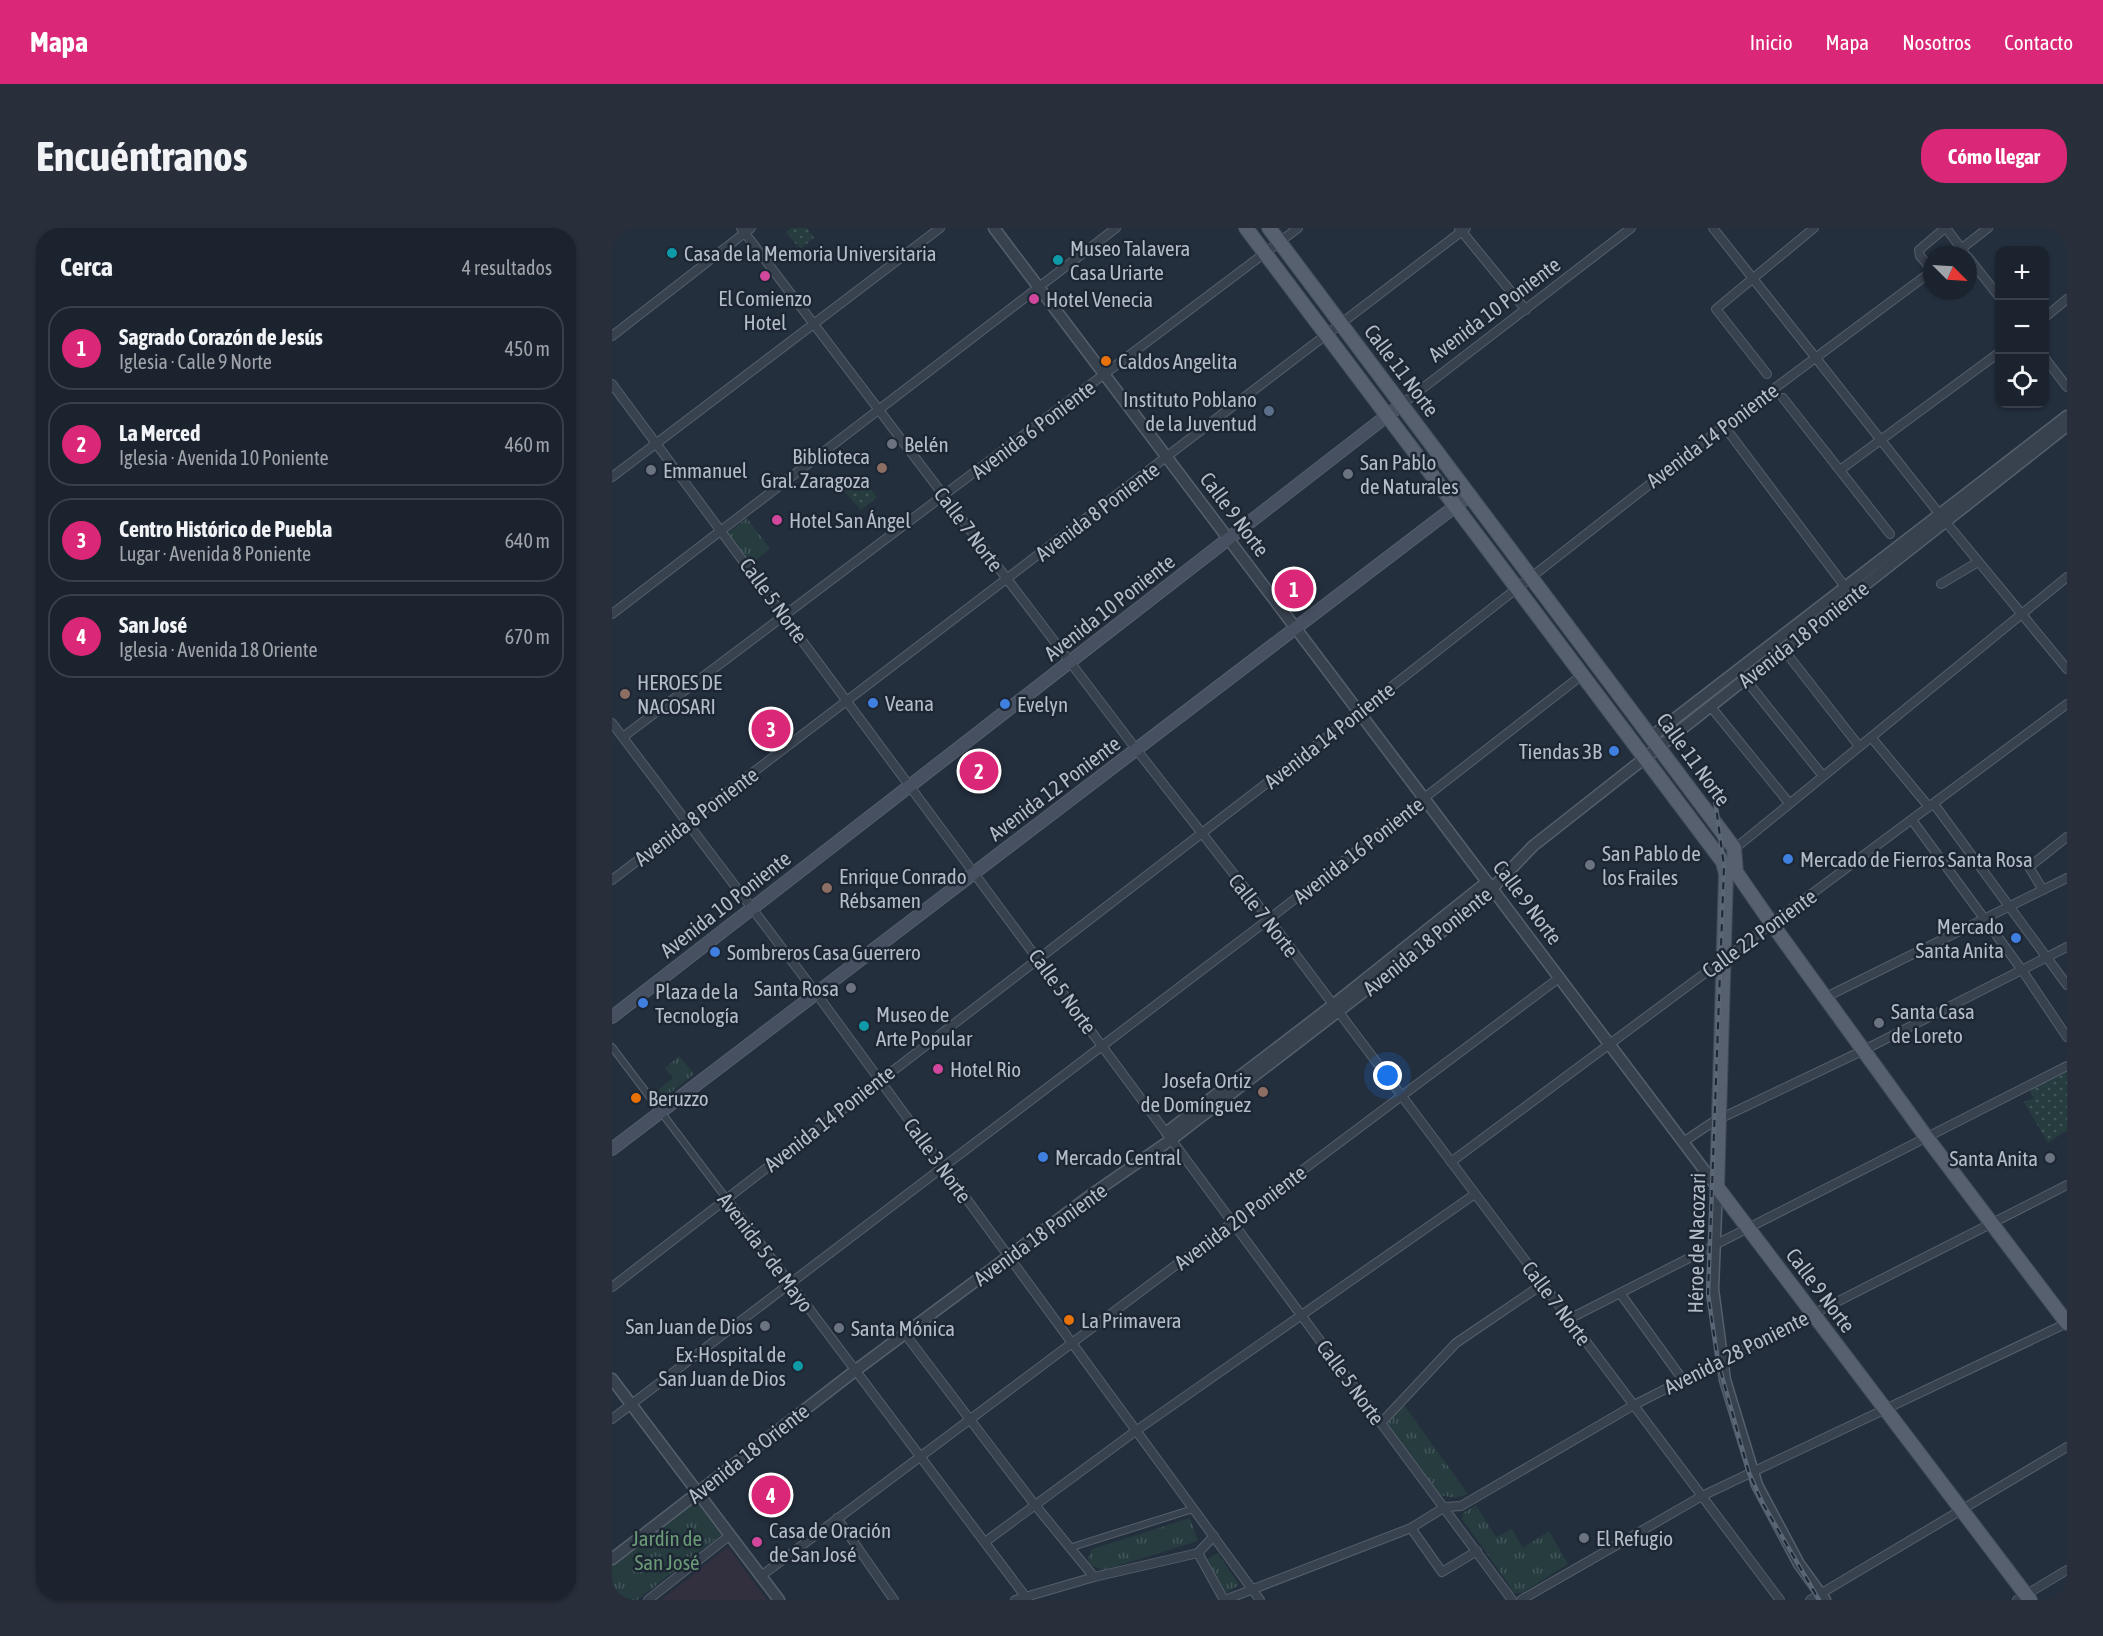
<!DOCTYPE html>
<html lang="es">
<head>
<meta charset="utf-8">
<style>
  :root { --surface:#1b232e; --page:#282f3a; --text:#f1f3f6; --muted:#a0a4aa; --line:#39404a; --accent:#db2777 }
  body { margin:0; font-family:"Asap Condensed",sans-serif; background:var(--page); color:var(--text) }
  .controls { position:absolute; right:18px; top:18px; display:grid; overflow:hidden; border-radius:12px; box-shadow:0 2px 4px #0004 }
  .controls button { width:54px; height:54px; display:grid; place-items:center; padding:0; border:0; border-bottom:2px solid var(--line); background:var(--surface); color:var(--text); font:30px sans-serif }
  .compass { position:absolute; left:1311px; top:18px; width:54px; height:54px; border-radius:50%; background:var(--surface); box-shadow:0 2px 4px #0004; rotate:114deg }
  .you { position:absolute; left:776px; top:848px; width:21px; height:21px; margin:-15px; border:4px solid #fff; border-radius:50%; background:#1a73e8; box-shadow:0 0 0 9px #1a73e833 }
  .badge { display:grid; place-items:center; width:39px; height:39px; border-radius:50%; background:var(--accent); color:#fff; font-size:20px; font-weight:700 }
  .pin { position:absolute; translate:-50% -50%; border:3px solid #fff; box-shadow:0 2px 6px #0006 }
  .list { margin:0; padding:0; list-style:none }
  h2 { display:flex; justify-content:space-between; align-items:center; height:78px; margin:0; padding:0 24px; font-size:26px }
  h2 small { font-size:20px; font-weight:400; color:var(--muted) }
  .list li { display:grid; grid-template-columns:39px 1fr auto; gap:18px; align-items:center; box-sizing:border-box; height:84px; margin:0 12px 12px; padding:0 12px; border:2px solid var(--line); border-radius:24px }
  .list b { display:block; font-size:22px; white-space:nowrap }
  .list p { margin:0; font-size:20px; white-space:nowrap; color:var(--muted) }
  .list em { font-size:20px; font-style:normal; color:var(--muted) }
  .icon { flex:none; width:33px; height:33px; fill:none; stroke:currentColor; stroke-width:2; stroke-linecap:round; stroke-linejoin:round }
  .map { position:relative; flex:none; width:1455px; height:1372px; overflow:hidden; border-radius:24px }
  header { display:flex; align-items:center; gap:36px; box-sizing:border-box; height:84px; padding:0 30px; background:var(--accent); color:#fff }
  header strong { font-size:28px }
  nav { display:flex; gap:33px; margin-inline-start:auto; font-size:21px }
  .intro { display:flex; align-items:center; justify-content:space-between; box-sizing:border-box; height:144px; padding:0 36px }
  h1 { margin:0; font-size:42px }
  .button { padding:15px 27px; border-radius:24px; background:var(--accent); color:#fff; font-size:21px; font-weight:700 }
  main { display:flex; gap:36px; padding:0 36px }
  aside { flex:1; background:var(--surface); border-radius:24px; box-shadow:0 2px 4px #0004 }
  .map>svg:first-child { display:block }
</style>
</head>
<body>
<header>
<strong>Mapa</strong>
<nav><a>Inicio</a><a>Mapa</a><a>Nosotros</a><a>Contacto</a></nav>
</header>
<div class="intro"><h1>Encuéntranos</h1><a class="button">Cómo llegar</a></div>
<main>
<aside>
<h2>Cerca<small>4 resultados</small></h2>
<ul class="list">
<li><span class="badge">1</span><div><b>Sagrado Corazón de Jesús</b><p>Iglesia · Calle 9 Norte</p></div><em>450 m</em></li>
<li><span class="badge">2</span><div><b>La Merced</b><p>Iglesia · Avenida 10 Poniente</p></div><em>460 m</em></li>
<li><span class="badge">3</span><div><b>Centro Histórico de Puebla</b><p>Lugar · Avenida 8 Poniente</p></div><em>640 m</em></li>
<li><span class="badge">4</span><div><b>San José</b><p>Iglesia · Avenida 18 Oriente</p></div><em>670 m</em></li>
</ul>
</aside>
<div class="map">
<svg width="1455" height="1372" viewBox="0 0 1455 1372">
  <defs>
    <pattern id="park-tufts" width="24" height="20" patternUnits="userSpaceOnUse" patternTransform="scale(1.5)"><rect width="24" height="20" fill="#263c3f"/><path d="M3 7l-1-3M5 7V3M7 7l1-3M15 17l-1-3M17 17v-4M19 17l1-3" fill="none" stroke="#435659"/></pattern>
    <pattern id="garden-dots" width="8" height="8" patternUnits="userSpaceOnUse" patternTransform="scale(1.5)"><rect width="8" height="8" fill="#263c3f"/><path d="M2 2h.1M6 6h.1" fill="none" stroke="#435659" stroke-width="1.8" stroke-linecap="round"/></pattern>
  </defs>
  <rect width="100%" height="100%" fill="#242f3e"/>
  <polygon fill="#32303f" points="116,1319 155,1372 49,1372"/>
  <g fill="url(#park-tufts)">
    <polygon points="135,290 158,321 138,337 114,306"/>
    <polygon points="67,828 82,846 48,873 42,865 61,850 53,840"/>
    <polygon points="792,1177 856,1266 843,1270 828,1267 778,1203 775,1193"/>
    <polygon points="84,1273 110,1306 25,1372 0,1372 0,1338"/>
    <polygon points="864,1277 884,1309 900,1301 911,1320 937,1303 956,1336 910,1365 900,1365 895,1354 850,1291 851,1285"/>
    <polygon points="578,1290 586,1313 492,1342 477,1337 476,1329 480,1321"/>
    <polygon points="606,1325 627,1357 614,1365 594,1332"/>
  </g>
  <g fill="url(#garden-dots)">
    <polygon points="179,0 195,0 202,10 188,21 174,4"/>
    <polygon points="247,246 265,269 249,282 229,260"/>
    <polygon points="1455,838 1455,902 1436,915 1412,874 1422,870 1415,859"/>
  </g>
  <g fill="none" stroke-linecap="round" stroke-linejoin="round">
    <defs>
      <g id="pedestrian">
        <polyline points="0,819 114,970"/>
        <polyline points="457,1320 581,1281"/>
      </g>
      <g id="minor">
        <polyline points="129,0 524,521 657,691 1168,1372"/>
        <polyline points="847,0 914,82"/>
        <polyline points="1101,0 1333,293 1455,441"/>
        <polyline points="1334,0 1352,24"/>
        <polyline points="1341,27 1376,0"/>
        <polyline points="1356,29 1388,70"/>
        <polyline points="1320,42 1308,28 1307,22 1333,0"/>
        <polyline points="1432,90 1455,71"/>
        <polyline points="0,108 139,0"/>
        <polyline points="1432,129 1455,159"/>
        <polyline points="1155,146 1104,81 1202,0"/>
        <polyline points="0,156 900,1372"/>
        <polyline points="1171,170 1278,306"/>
        <polyline points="790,176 1019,0"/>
        <polyline points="1112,198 1234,360"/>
        <polyline points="1228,242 1388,124"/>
        <polyline points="0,249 328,0"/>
        <polyline points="1329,356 1366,334"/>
        <polyline points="0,386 504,0"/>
        <polyline points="1172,422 1247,518"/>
        <polyline points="1134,452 1211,548"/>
        <polyline points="1099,479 1177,575"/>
        <polyline points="0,495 204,765 648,1372"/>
        <polyline points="11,509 686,0"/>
        <polyline points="1259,509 1317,579"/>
        <polyline points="1322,576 1455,757"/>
        <polyline points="1300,592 1410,742 1455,809"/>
        <polyline points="1121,622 1455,349"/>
        <polyline points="0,652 854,0"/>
        <polyline points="1431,662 1417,639 1455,609"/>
        <polyline points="1214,769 1455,650"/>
        <polyline points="1071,914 1101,894 1252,822 1455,719"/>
        <polyline points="839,934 1455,476"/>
        <polyline points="114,970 416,1372"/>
        <polyline points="0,1059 746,485 1112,198 1320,43"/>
        <polyline points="1008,1065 1071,1152"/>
        <polyline points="957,1091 1455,838"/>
        <polyline points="293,1106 423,1277 482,1349"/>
        <polyline points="0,1191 657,691 970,447"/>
        <polyline points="769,1195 844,1115 931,1056"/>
        <polyline points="225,1290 282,1372"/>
        <polyline points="799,1300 830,1344 865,1323"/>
        <polyline points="373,1314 525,1202 863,966"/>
        <polyline points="586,1325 612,1372"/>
        <polyline points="149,1348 947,750"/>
        <polyline points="36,1372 118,1307"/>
        <polyline points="403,1372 482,1349 586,1325 602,1308"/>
        <polyline points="613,1372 799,1300 833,1279 849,1278 1022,1177 1455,957"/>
        <polyline points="909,1372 1090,1268 1455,1095"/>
        <polyline points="1198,1372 1455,1219"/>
        <polyline points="1405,1372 1455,1342"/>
      </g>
      <g id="tertiary">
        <polyline points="382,0 1105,959 1101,1061 1113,1152 1145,1257 1187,1336 1213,1372"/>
        <polyline points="1039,509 1455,188"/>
        <polyline points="555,904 721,777 875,654"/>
        <polyline points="0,1151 167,1372"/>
        <polyline points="0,1331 244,1142 483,964 560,911 832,702 870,671 921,618 1455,198"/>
      </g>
      <g id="secondary">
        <polyline points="0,789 790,176"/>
        <polyline points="0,921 858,267"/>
      </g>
      <g id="primary">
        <polyline points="634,0 1111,634 1114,646 1105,959 1418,1372"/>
        <polyline points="657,0 1122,620 1124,644 1160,696 1315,910 1455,1095"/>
      </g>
    </defs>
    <use href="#pedestrian" stroke="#565f6c" stroke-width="8"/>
    <use href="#minor" stroke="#565f6c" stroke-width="10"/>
    <use href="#tertiary" stroke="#565f6c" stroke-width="13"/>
    <use href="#secondary" stroke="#565f6c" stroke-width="14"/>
    <use href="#primary" stroke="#414a57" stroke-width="16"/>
    <use href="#pedestrian" stroke="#38414e" stroke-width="6"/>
    <use href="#minor" stroke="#38414e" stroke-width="8"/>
    <use href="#tertiary" stroke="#38414e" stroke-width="10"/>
    <use href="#secondary" stroke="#465061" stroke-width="12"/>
    <use href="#primary" stroke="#56606e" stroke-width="14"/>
    <defs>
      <polyline id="rail" points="1101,557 1112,638 1096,1066 1106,1134 1137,1245 1151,1276 1207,1372"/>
    </defs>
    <use href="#rail" stroke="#5a6575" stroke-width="4.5"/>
    <use href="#rail" stroke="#1d2633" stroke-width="2" stroke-dasharray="7" stroke-linecap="butt"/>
  </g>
  <g fill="#0f9aa8" stroke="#1d2633" stroke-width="2">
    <circle cx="60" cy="25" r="6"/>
    <circle cx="446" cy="32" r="6"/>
    <circle cx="252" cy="798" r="6"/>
    <circle cx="186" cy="1138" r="6"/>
  </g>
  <g fill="#d1479c" stroke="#1d2633" stroke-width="2">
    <circle cx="153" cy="48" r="6"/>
    <circle cx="422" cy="71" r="6"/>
    <circle cx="165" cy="292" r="6"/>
    <circle cx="326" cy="841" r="6"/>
    <circle cx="145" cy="1314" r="6"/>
  </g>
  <g fill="#e8710a" stroke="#1d2633" stroke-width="2">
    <circle cx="494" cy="133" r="6"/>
    <circle cx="24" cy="870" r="6"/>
    <circle cx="457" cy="1092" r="6"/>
  </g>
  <circle fill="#5c6f8a" stroke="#1d2633" stroke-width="2" cx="657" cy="183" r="6"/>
  <g fill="#6b7280" stroke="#1d2633" stroke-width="2">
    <circle cx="280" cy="216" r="6"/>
    <circle cx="39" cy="242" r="6"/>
    <circle cx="736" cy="246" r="6"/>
    <circle cx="978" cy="637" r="6"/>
    <circle cx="239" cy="760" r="6"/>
    <circle cx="1267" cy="795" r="6"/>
    <circle cx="1438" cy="930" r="6"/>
    <circle cx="153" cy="1098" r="6"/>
    <circle cx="227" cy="1100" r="6"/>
    <circle cx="972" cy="1310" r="6"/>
  </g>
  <g fill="#8d6e63" stroke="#1d2633" stroke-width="2">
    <circle cx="270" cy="240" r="6"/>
    <circle cx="13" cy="466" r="6"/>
    <circle cx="215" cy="660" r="6"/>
    <circle cx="651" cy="864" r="6"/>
  </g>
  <g fill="#3f7fe0" stroke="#1d2633" stroke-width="2">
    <circle cx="261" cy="475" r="6"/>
    <circle cx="393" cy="476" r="6"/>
    <circle cx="1002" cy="523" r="6"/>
    <circle cx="1176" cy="631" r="6"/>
    <circle cx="1404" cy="710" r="6"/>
    <circle cx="103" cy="724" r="6"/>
    <circle cx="31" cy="775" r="6"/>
    <circle cx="431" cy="929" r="6"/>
  </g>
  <g text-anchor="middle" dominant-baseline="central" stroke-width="5" stroke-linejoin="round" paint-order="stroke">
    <g font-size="21" fill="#b4bcc9" stroke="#1d2633" text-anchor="start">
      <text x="458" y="20">Museo Talavera<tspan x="458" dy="24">Casa Uriarte</tspan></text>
      <text x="72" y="25">Casa de la Memoria Universitaria</text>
      <text x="153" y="70" text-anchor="middle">El Comienzo<tspan x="153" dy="24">Hotel</tspan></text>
      <text x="434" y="71">Hotel Venecia</text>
      <text x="506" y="133">Caldos Angelita</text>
      <text x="645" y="171" text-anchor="end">Instituto Poblano<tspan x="645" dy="24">de la Juventud</tspan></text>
      <text x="292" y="216">Belén</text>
      <text x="258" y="228" text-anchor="end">Biblioteca<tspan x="258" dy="24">Gral. Zaragoza</tspan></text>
      <text x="748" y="234">San Pablo<tspan x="748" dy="24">de Naturales</tspan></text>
      <text x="51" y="242">Emmanuel</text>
      <text x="177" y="292">Hotel San Ángel</text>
      <text x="25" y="454">HEROES DE<tspan x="25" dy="24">NACOSARI</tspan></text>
      <text x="273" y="475">Veana</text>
      <text x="405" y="476">Evelyn</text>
      <text x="990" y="523" text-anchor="end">Tiendas 3B</text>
      <text x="990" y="625">San Pablo de<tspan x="990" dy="24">los Frailes</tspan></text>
      <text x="1188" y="631">Mercado de Fierros Santa Rosa</text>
      <text x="227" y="648">Enrique Conrado<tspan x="227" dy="24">Rébsamen</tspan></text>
      <text x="1392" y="698" text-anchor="end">Mercado<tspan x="1392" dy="24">Santa Anita</tspan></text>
      <text x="115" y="724">Sombreros Casa Guerrero</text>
      <text x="227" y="760" text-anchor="end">Santa Rosa</text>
      <text x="43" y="763">Plaza de la<tspan x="43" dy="24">Tecnología</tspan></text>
      <text x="1279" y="783">Santa Casa<tspan x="1279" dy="24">de Loreto</tspan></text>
      <text x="264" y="786">Museo de<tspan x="264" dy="24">Arte Popular</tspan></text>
      <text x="338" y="841">Hotel Rio</text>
      <text x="639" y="852" text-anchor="end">Josefa Ortiz<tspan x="639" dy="24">de Domínguez</tspan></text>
      <text x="36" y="870">Beruzzo</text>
      <text x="443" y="929">Mercado Central</text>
      <text x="1426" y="930" text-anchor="end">Santa Anita</text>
      <text x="469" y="1092">La Primavera</text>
      <text x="141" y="1098" text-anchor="end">San Juan de Dios</text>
      <text x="239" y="1100">Santa Mónica</text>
      <text x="174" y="1126" text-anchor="end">Ex-Hospital de<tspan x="174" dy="24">San Juan de Dios</tspan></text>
      <text x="157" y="1302">Casa de Oración<tspan x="157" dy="24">de San José</tspan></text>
      <text x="984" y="1310">El Refugio</text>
    </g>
    <g font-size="21" fill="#b4bcc9" stroke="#1d2633">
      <text transform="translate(882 81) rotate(-37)">Avenida 10 Poniente</text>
      <text transform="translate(790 142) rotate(53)">Calle 11 Norte</text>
      <text transform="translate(421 201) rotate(-37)">Avenida 6 Poniente</text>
      <text transform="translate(1100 207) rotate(-37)">Avenida 14 Poniente</text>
      <text transform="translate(485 283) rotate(-37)">Avenida 8 Poniente</text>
      <text transform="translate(623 286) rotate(53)">Calle 9 Norte</text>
      <text transform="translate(357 301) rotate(53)">Calle 7 Norte</text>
      <text transform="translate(162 372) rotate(54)">Calle 5 Norte</text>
      <text transform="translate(497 379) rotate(-38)">Avenida 10 Poniente</text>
      <text transform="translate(1191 406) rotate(-38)">Avenida 18 Poniente</text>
      <text transform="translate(717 507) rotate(-38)">Avenida 14 Poniente</text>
      <text transform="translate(1082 531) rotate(54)">Calle 11 Norte</text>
      <text transform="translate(442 560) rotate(-37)">Avenida 12 Poniente</text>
      <text transform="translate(84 588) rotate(-37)">Avenida 8 Poniente</text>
      <text transform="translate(746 622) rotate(-38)">Avenida 16 Poniente</text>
      <text transform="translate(916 674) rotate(53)">Calle 9 Norte</text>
      <text transform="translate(113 676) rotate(-38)">Avenida 10 Poniente</text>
      <text transform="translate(652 687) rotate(52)">Calle 7 Norte</text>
      <text transform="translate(1147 705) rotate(-36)">Calle 22 Poniente</text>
      <text transform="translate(815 713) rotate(-39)">Avenida 18 Poniente</text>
      <text transform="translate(451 763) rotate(54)">Calle 5 Norte</text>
      <text transform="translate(217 890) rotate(-38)">Avenida 14 Poniente</text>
      <text transform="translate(326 932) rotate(54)">Calle 3 Norte</text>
      <text transform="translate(628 989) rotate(-37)">Avenida 20 Poniente</text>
      <text transform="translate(428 1006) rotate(-36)">Avenida 18 Poniente</text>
      <text transform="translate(1084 1015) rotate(-89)">Héroe de Nacozari</text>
      <text transform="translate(154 1024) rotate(53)">Avenida 5 de Mayo</text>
      <text transform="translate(1209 1062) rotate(53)">Calle 9 Norte</text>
      <text transform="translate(945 1075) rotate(53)">Calle 7 Norte</text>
      <text transform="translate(1124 1124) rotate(-27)">Avenida 28 Poniente</text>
      <text transform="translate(739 1154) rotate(54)">Calle 5 Norte</text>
      <text transform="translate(136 1225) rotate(-38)">Avenida 18 Oriente</text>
    </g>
    <g font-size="21" fill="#6b9a76" stroke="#1d2633">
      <text x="55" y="1310">Jardín de<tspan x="55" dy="24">San José</tspan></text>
    </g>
  </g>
</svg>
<div class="controls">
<button>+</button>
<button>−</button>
<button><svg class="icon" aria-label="locate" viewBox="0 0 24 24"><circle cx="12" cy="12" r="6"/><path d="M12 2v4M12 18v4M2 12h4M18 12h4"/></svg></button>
</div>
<svg class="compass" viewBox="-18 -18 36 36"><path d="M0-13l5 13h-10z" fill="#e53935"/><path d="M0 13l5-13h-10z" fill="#a0a4aa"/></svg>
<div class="you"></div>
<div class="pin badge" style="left:682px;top:361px">1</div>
<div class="pin badge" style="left:367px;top:543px">2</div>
<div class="pin badge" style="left:159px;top:501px">3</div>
<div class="pin badge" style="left:159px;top:1267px">4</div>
</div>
</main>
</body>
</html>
